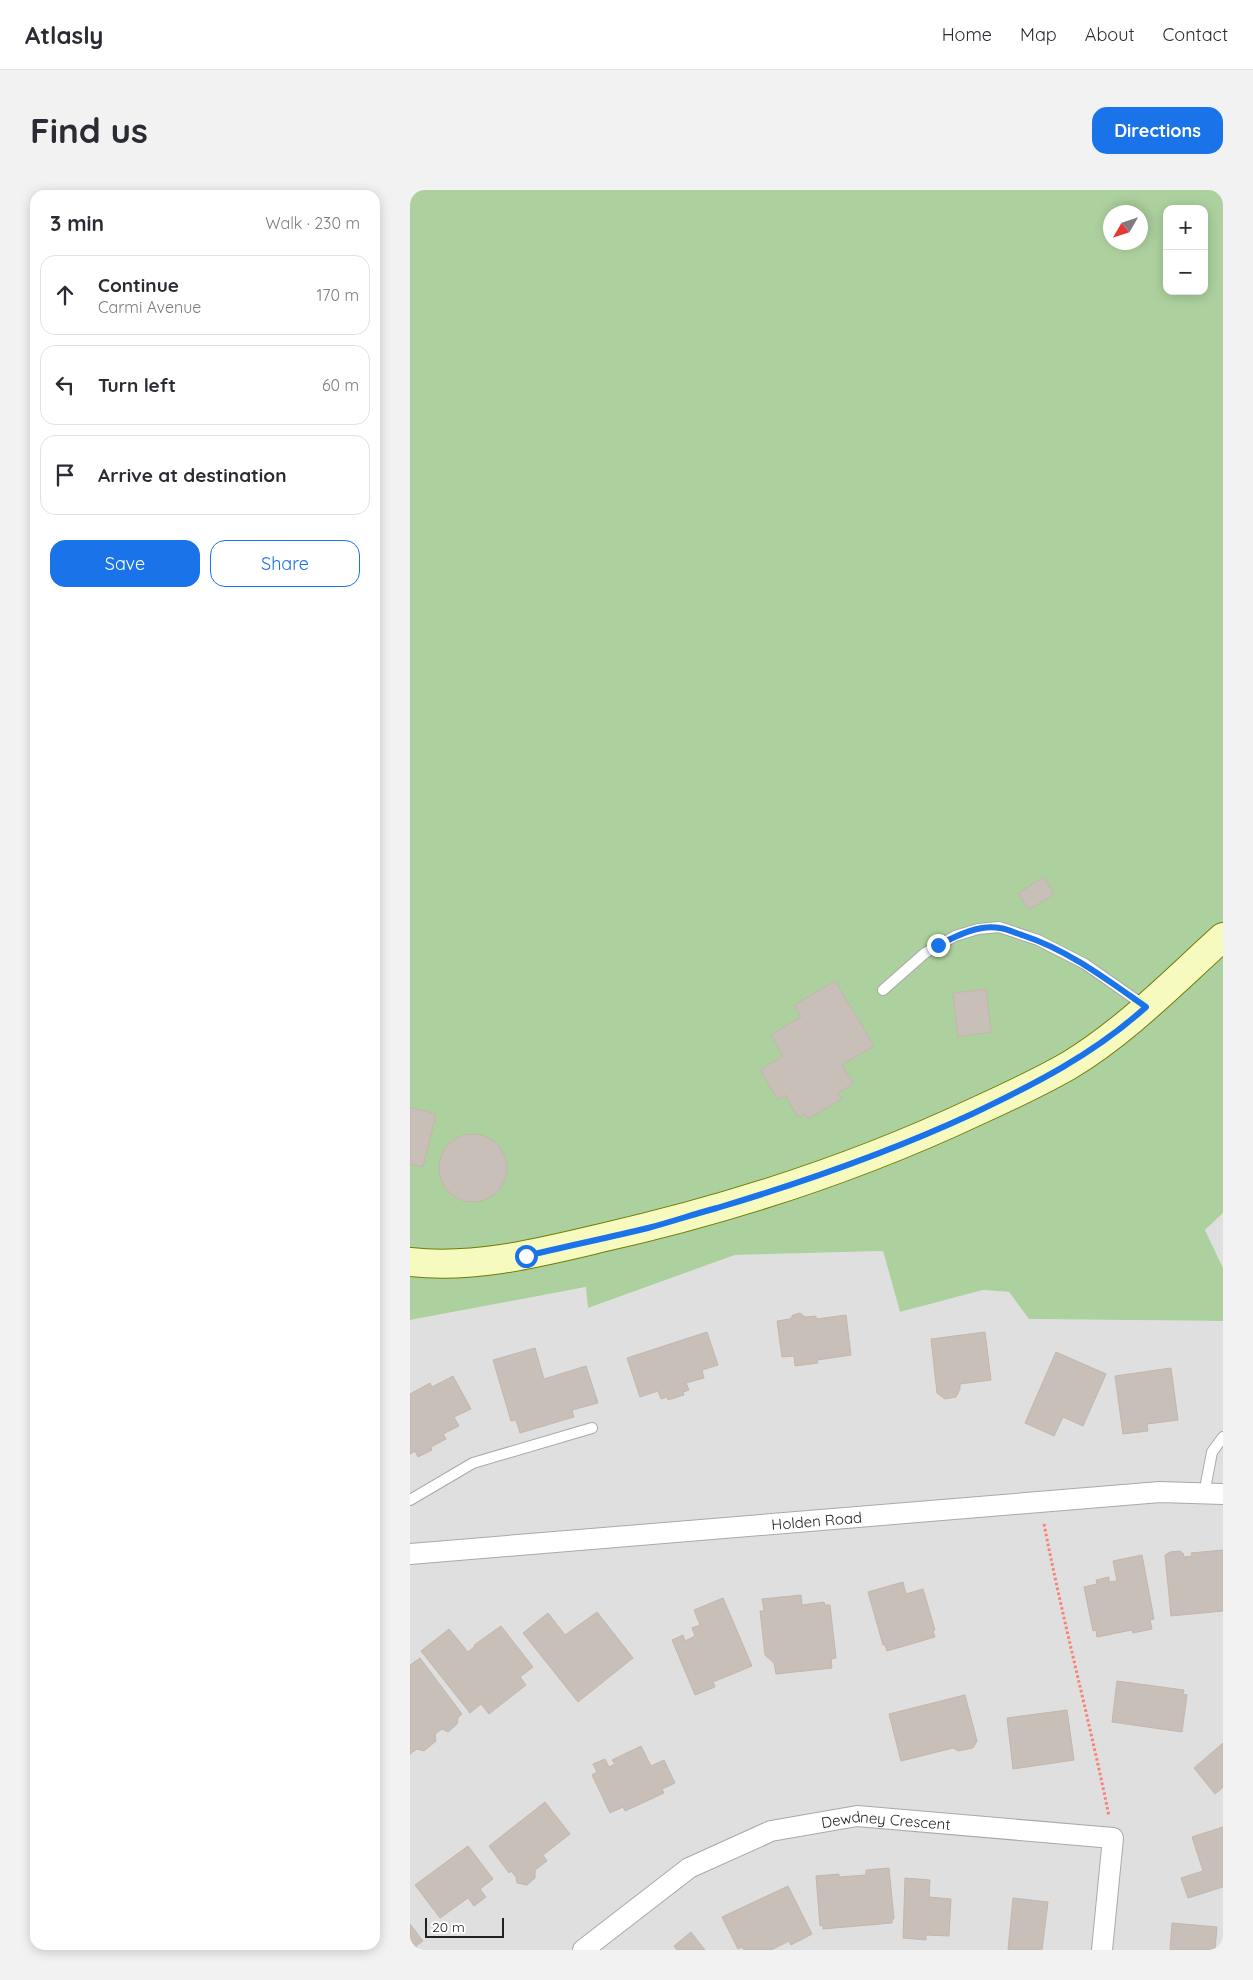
<!DOCTYPE html>
<html lang="en">
<head>
<meta charset="utf-8">
<style>
  :root { --surface:#fff; --page:#f2f2f3; --text:#2b2b33; --muted:#7c7c81; --line:#e1e1e2; --accent:#1a73e8 }
  body { margin:0; font-family:Quicksand,sans-serif; background:var(--page); color:var(--text) }
  .controls { position:absolute; right:15px; top:15px; display:grid; overflow:hidden; border-radius:10px; box-shadow:0 2px 12px #0003 }
  .controls button { width:45px; height:45px; display:grid; place-items:center; padding:0; border:0; border-bottom:1px solid var(--line); background:var(--surface); color:var(--text); font:25px sans-serif }
  .compass { position:absolute; left:693px; top:15px; width:45px; height:45px; border-radius:50%; background:var(--surface); box-shadow:0 2px 12px #0003; rotate:231deg }
  .scale { position:absolute; left:15px; bottom:12px; width:79px; box-sizing:border-box; padding-left:5px; border:2px solid #222; border-top:0; font-size:14px; line-height:18px; white-space:nowrap; color:#222; -webkit-text-stroke:4px #fff; paint-order:stroke }
  .stop { position:absolute; width:15px; height:15px; margin:-11px; border:4px solid #1a73e8; border-radius:50%; background:#fff }
  .stop.end { background:#1a73e8; border-color:#fff; box-shadow:0 1px 5px #0008 }
  .list { margin:0; padding:0; list-style:none }
  h2 { display:flex; justify-content:space-between; align-items:center; height:65px; margin:0; padding:0 20px; font-size:21px }
  h2 small { font-size:16px; font-weight:400; color:var(--muted) }
  .list li { display:grid; grid-template-columns:32px 1fr auto; gap:15px; align-items:center; box-sizing:border-box; height:80px; margin:0 10px 10px; padding:0 10px; border:1px solid var(--line); border-radius:15px }
  .list b { display:block; font-size:19px; white-space:nowrap }
  .list p { margin:0; font-size:16px; white-space:nowrap; color:var(--muted) }
  .list em { font-size:16px; font-style:normal; color:var(--muted) }
  .actions { display:flex; gap:10px; padding:15px 20px }
  .actions a { flex:1; padding:11px 0; border:1px solid var(--accent); border-radius:15px; text-align:center; font-size:18px; color:var(--accent) }
  .actions .main { background:var(--accent); color:#fff }
  .icon { flex:none; width:28px; height:28px; fill:none; stroke:currentColor; stroke-width:2; stroke-linecap:round; stroke-linejoin:round }
  .map { position:relative; flex:none; width:813px; height:1760px; overflow:hidden; border-radius:15px }
  header { display:flex; align-items:center; gap:30px; box-sizing:border-box; height:70px; padding:0 25px; background:var(--surface); border-bottom:1px solid var(--line) }
  header strong { font-size:24px }
  nav { display:flex; gap:28px; margin-inline-start:auto; font-size:18px }
  .intro { display:flex; align-items:center; justify-content:space-between; box-sizing:border-box; height:120px; padding:0 30px }
  h1 { margin:0; font-size:35px }
  .button { padding:12px 22px; border-radius:15px; background:var(--accent); color:#fff; font-size:18px; font-weight:700 }
  main { display:flex; gap:30px; padding:0 30px }
  aside { flex:1; background:var(--surface); border-radius:15px; box-shadow:0 2px 12px #0003 }
  .map>svg:first-child { display:block }
</style>
</head>
<body>
<header>
<strong>Atlasly</strong>
<nav><a>Home</a><a>Map</a><a>About</a><a>Contact</a></nav>
</header>
<div class="intro"><h1>Find us</h1><a class="button">Directions</a></div>
<main>
<aside>
<h2>3 min<small>Walk · 230 m</small></h2>
<ul class="list">
<li><svg class="icon" aria-label="ahead" viewBox="0 0 24 24"><path d="M12 20V5M6 11l6-6 6 6"/></svg><div><b>Continue</b><p>Carmi Avenue</p></div><em>170 m</em></li>
<li><svg class="icon" aria-label="left" viewBox="0 0 24 24"><path d="M17 20v-9H6M10 6l-5 5 5 5"/></svg><div><b>Turn left</b></div><em>60 m</em></li>
<li><svg class="icon" aria-label="arrive" viewBox="0 0 24 24"><path d="M6 21V4h12l-3 4 3 4H6"/></svg><div><b>Arrive at destination</b></div></li>
</ul>
<div class="actions"><a class="main">Save</a><a>Share</a></div>
</aside>
<div class="map">
<svg width="813" height="1760" viewBox="0 0 813 1760">
  <rect width="100%" height="100%" fill="#f2efe9"/>
  <g fill="#e0dfdf">
    <polygon points="813,1023 813,1078 795,1040"/>
    <polygon points="473,1061 490,1122 573,1100 599,1102 619,1129 813,1131 813,1760 0,1760 0,1130 177,1097 178,1118 325,1065"/>
  </g>
  <path fill="#add19e" fill-rule="evenodd" d="M0,0h813v1023l-18,17 18,38v53l-194,-2 -20,-27 -26,-2 -83,22 -17,-61 -148,4 -147,53 -2,-21 -176,33zM757,19h37v82h-37zM700,22h30v30h-30z"/>
  <g fill="#c7bfb8" stroke="#c4b6ab">
    <polygon points="634,687 644,704 619,720 608,703"/>
    <polygon points="425,791 464,856 432,875 443,894 428,903 432,909 398,929 395,924 388,927 375,905 368,910 350,880 373,866 361,845 391,827 384,815"/>
    <polygon points="576,799 581,842 548,847 543,803"/>
    <polygon points="0,917 26,924 13,977 0,974"/>
    <circle cx="63" cy="978" r="34"/>
    <polygon points="390,1123 395,1127 406,1126 406,1129 436,1125 441,1165 407,1170 408,1173 385,1176 384,1166 372,1167 367,1131 380,1129 383,1125"/>
    <polygon points="297,1142 308,1175 292,1180 294,1188 276,1193 279,1200 273,1202 274,1205 258,1210 257,1207 251,1209 248,1201 230,1207 217,1168"/>
    <polygon points="575,1142 581,1190 550,1194 550,1199 546,1207 535,1209 527,1203 521,1149"/>
    <polygon points="125,1158 134,1189 176,1176 188,1213 162,1220 164,1227 110,1243 106,1230 101,1231 83,1170"/>
    <polygon points="646,1162 696,1184 673,1236 653,1227 644,1246 615,1233"/>
    <polygon points="761,1178 768,1230 737,1234 738,1241 713,1244 705,1186"/>
    <polygon points="43,1186 61,1219 44,1227 49,1236 33,1244 36,1249 21,1257 22,1260 8,1267 5,1261 0,1264 0,1204 20,1193 22,1197"/>
    <polygon points="813,1360 813,1421 761,1426 755,1365 760,1362 771,1361 771,1363 773,1363 774,1367 782,1366 781,1363"/>
    <polygon points="732,1365 744,1429 740,1430 742,1439 723,1443 722,1440 687,1447 686,1440 683,1441 674,1397 687,1394 686,1390 699,1387 699,1392 707,1391 703,1371"/>
    <polygon points="493,1392 496,1404 513,1399 525,1440 523,1441 525,1447 477,1461 475,1455 473,1455 458,1402"/>
    <polygon points="391,1405 392,1415 414,1412 415,1415 420,1415 426,1468 421,1469 422,1478 366,1484 364,1473 355,1465 350,1421 354,1421 352,1409"/>
    <polygon points="313,1408 342,1476 303,1492 305,1497 285,1505 262,1450 273,1445 275,1451 285,1446 282,1438 290,1435 284,1420"/>
    <polygon points="187,1422 223,1468 168,1512 113,1443 138,1423 155,1445"/>
    <polygon points="91,1436 123,1477 110,1487 116,1495 79,1524 71,1514 60,1523 11,1461 39,1439 58,1462 65,1456 64,1455"/>
    <polygon points="10,1468 52,1524 48,1528 47,1534 38,1542 32,1539 25,1544 26,1551 14,1561 7,1559 0,1564 0,1475"/>
    <polygon points="707,1491 774,1500 773,1504 777,1505 772,1542 702,1532"/>
    <polygon points="555,1505 567,1551 563,1558 548,1561 543,1558 491,1571 479,1524"/>
    <polygon points="657,1520 664,1570 603,1579 597,1528"/>
    <polygon points="813,1553 813,1597 805,1604 784,1578"/>
    <polygon points="231,1556 241,1576 254,1570 265,1593 252,1599 254,1603 215,1621 213,1617 200,1623 182,1585 187,1582 183,1574 195,1569 199,1577 205,1574 202,1570"/>
    <polygon points="135,1612 160,1644 133,1665 137,1671 125,1680 125,1688 117,1695 107,1693 106,1687 101,1681 99,1683 79,1656"/>
    <polygon points="813,1637 813,1697 778,1708 771,1688 793,1681 782,1647"/>
    <polygon points="58,1656 83,1689 70,1699 76,1707 64,1716 58,1708 30,1728 5,1695"/>
    <polygon points="479,1678 484,1729 482,1729 482,1733 413,1739 413,1735 410,1736 406,1686 429,1684 429,1687 456,1685 456,1680"/>
    <polygon points="495,1688 520,1690 519,1707 541,1709 539,1746 516,1745 516,1750 493,1748"/>
    <polygon points="378,1696 402,1744 381,1755 379,1751 361,1760 334,1760 332,1757 328,1759 312,1727"/>
    <polygon points="603,1708 638,1712 632,1760 598,1760"/>
    <polygon points="762,1733 807,1737 805,1760 760,1760"/>
    <polygon points="0,1734 13,1751 6,1756 7,1760 0,1760"/>
    <polygon points="281,1742 295,1760 267,1760 264,1756"/>
  </g>
  <g fill="none" stroke-linecap="round" stroke-linejoin="round">
    <defs>
      <g id="lane">
        <polyline points="473,800 515,763 545,746 568,739 589,737 628,750 675,774 735,816"/>
        <polyline points="794,1304 802,1262 813,1247"/>
        <polyline points="0,1310 63,1273 182,1238"/>
      </g>
      <g id="street">
        <path id="s1" d="M0,1364l750,-62 63,2"/>
        <path id="s2" d="M173,1760l106,-82 82,-37 86,-15 256,22 -11,112"/>
      </g>
      <path id="secondary" d="M0,1072c65,7 128,-9 191,-24 128,-29 255,-70 374,-126 31,-14 63,-29 93,-46 58,-35 105,-84 155,-129"/>
    </defs>
    <use href="#lane" stroke="#a9a9a9" stroke-width="12"/>
    <use href="#street" stroke="#a9a9a9" stroke-width="22"/>
    <use href="#secondary" stroke="#707d05" stroke-width="30"/>
    <path stroke="#fa8072" stroke-width="3" stroke-dasharray="2.5 2.5" stroke-linecap="butt" d="M634,1334c19,98 45,194 65,292"/>
    <use href="#lane" stroke="#fff" stroke-width="10"/>
    <use href="#street" stroke="#fff" stroke-width="20"/>
    <use href="#secondary" stroke="#f7fabf" stroke-width="28"/>
  </g>
  <g fill="none" stroke-linecap="round" stroke-linejoin="round">
    <path stroke="#1a73e8" stroke-width="6" d="M116,1066c41,-10 81,-18 122,-28 23,-6 46,-14 69,-20 87,-26 173,-56 255,-94 63,-30 122,-60 174,-107 -40,-28 -78,-57 -124,-72 -7,-2 -14,-6 -22,-7 -21,-4 -44,8 -62,17"/>
  </g>
  <g text-anchor="middle" dominant-baseline="central" stroke-width="5" stroke-linejoin="round" paint-order="stroke">
    <g font-size="15" fill="#222" stroke="#fff">
      <text stroke="none"><textPath href="#s1" startOffset="408">Holden Road</textPath></text>
      <text stroke="none"><textPath href="#s2" startOffset="340">Dewdney Crescent</textPath></text>
    </g>
  </g>
</svg>
<div class="controls">
<button>+</button>
<button>−</button>
</div>
<svg class="compass" viewBox="-18 -18 36 36"><path d="M0-13l5 13h-10z" fill="#e53935"/><path d="M0 13l5-13h-10z" fill="#7c7c81"/></svg>
<div class="scale">20 m</div>
<div class="stop" style="left:116px;top:1066px"></div>
<div class="stop end" style="left:528px;top:755px"></div>
</div>
</main>
</body>
</html>
